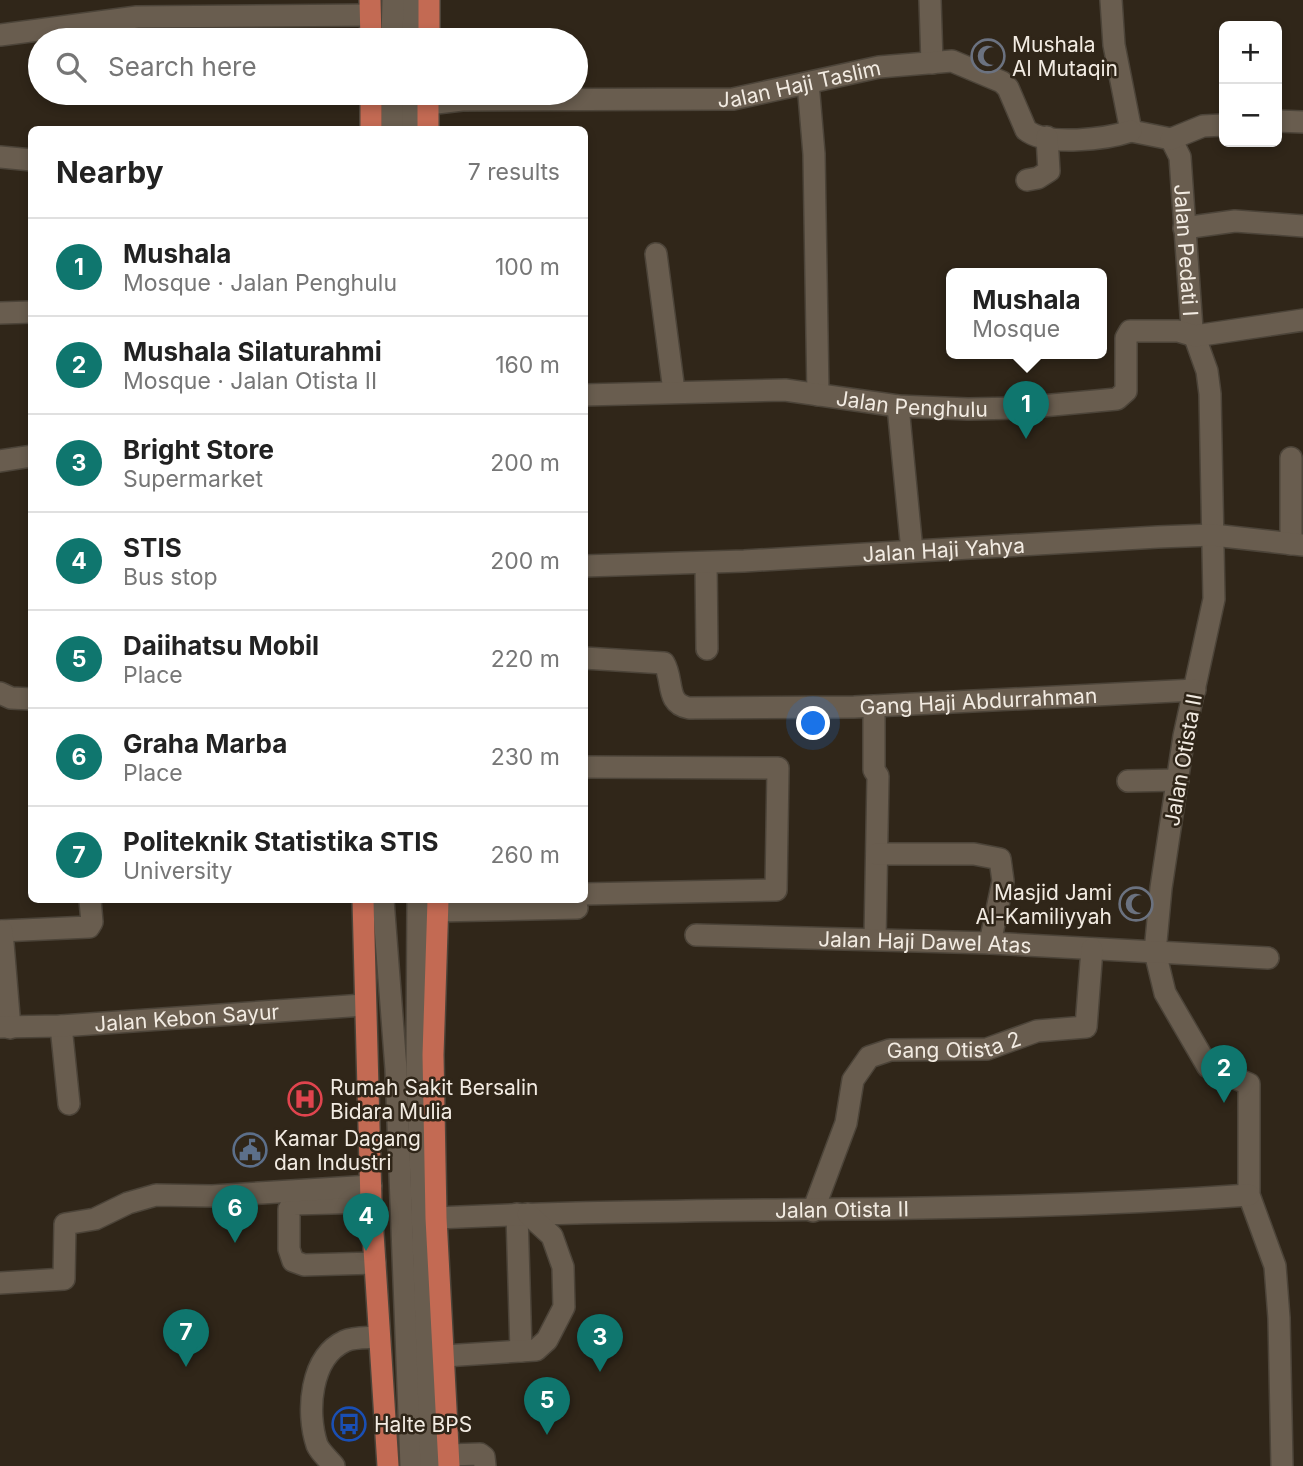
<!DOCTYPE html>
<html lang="en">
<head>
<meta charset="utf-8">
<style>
  :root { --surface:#fff; --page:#f2f2f2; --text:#222; --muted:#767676; --line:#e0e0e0; --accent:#0f766e }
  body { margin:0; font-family:Inter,sans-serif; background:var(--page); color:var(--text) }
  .controls { position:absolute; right:21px; top:21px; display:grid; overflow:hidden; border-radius:10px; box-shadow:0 4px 10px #0003 }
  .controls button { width:63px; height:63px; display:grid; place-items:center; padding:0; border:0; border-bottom:2px solid var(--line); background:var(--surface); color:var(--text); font:35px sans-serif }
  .you { position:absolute; left:814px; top:724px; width:24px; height:24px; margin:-18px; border:5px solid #fff; border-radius:50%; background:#1a73e8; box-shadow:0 0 0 10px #1a73e833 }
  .badge { display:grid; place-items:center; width:46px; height:46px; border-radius:50%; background:var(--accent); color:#fff; font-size:23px; font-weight:700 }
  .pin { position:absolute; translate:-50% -58px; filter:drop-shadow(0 2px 4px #0008) }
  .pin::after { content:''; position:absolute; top:37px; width:24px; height:21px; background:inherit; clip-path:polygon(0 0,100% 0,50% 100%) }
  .popup { position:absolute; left:946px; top:268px; width:161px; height:91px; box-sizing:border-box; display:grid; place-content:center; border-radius:10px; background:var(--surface); filter:drop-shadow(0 2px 5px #0005); font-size:23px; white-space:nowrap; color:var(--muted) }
  .popup b { font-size:26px; color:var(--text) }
  .popup::after { content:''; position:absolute; left:50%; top:100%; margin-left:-14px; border:14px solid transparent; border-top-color:var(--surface) }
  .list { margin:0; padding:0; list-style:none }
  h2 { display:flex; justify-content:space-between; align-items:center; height:91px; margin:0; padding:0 28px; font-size:30px }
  h2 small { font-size:23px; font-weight:400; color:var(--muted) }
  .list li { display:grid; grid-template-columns:46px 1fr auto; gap:21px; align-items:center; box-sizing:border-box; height:98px; padding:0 28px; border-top:2px solid var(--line) }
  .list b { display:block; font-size:26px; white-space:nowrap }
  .list p { margin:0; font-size:23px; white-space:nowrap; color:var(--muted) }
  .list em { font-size:23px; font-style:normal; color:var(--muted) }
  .icon { flex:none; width:38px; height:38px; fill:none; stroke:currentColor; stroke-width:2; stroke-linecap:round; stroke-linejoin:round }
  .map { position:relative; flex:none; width:1303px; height:1466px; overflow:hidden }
  .search { position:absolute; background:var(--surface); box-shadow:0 4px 10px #0003; left:28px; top:28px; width:560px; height:77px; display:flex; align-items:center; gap:18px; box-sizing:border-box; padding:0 24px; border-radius:38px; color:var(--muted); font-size:26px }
  .panel { position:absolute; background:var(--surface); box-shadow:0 4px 10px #0003; left:28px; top:126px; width:560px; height:777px; border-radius:10px }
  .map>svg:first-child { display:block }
</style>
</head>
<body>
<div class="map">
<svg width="1303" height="1466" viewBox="0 0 1303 1466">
  <rect width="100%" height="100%" fill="#302619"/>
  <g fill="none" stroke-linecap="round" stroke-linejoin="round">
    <defs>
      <g id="minor">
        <polyline points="411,0 411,40"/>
        <polyline points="930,0 932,63"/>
        <path id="s1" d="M1111,0l3,45 17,86 40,8 9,18 12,172 15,42 3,23 4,205 -30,137 -23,152 -6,64 10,41 43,74 41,17v111l26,71 4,52 3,148"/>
        <polyline points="0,35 137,17 370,15"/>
        <polyline points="392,40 393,0"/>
        <polyline points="808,83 814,154 818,395"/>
        <polyline points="412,93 412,130"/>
        <path id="s2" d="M428,104l34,-4 271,-1 146,-32 73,-6 50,21 6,6 18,42c21,17 81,9 105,1"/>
        <polyline points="1277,121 1303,122"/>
        <polyline points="392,130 392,93"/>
        <polyline points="1171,139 1203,126 1224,125"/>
        <polyline points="0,157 32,160"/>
        <polyline points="1027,180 1038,178 1049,171 1047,137"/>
        <polyline points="1184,228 1235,221 1303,226"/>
        <polyline points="656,254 674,391"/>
        <polyline points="0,313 32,312"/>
        <path id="s3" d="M584,395l201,-5 113,16 70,3 52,-1 97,-9 9,-8v-53l4,-7h48l17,5 108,-16"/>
        <polyline points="898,406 912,551"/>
        <polyline points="1291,458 1291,544"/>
        <polyline points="0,461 32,456"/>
        <polyline points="706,563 707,649"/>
        <path id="s4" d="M584,566l160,-5 414,-24 55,-2 90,10"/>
        <path id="s5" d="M584,658l80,5c10,17 1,41 25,45l165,-1 341,-17"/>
        <polyline points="0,693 11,698 32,699"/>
        <polyline points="874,706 874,770 878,776 875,939"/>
        <polyline points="584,767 778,768 776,890 584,894"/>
        <polyline points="1128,781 1178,780"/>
        <polyline points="877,854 974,854 1000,859 1003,881 990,943"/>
        <polyline points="383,900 396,1069 411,1466"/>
        <polyline points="418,900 417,1068 431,1466"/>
        <polyline points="437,911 577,908"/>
        <polyline points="0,931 89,927 92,922 90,900"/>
        <polyline points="2,931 10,1028"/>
        <path id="s6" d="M696,935l294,8 278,15"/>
        <polyline points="61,1026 69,1104"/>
        <path id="s7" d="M0,1027l61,-1 303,-21"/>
        <polyline points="371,1202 293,1204 289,1209 289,1249 293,1261 304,1265 375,1263"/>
        <path id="s8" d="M813,1211l33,-88 7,-43 16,-23 21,-7 97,-1 50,-18 49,-4 6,-78"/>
        <polyline points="517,1214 521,1351"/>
        <path id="s9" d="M436,1218c271,-13 542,-3 813,-23"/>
        <polyline points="0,1283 64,1279 65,1224 95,1219 128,1203 156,1195 212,1196 371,1186"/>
        <polyline points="444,1356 536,1350 547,1340 564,1307 563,1267 552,1236 528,1214"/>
        <polyline points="448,1455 480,1454 484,1457 485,1466"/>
        <path d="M334,1466c-5,-6 -14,-14 -17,-21 -11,-33 -7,-88 28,-104 9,-4 23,-3 33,-4"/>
      </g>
      <g id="major">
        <polyline points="370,0 371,40"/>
        <polyline points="429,40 429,0"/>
        <polyline points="371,93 371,130"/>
        <polyline points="428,130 428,93"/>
        <polyline points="363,900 371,1202 388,1466"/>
        <polyline points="438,900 433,1055 436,1218 449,1466"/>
      </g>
    </defs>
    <use href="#minor" stroke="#4c4439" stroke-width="24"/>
    <use href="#major" stroke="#4c4439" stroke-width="24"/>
    <use href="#minor" stroke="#695d4f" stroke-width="21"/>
    <use href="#major" stroke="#c36a53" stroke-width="21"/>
  </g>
  <defs>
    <symbol id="mosque-ring" viewBox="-11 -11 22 22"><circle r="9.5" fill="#302619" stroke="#6b7280" stroke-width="1.5"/><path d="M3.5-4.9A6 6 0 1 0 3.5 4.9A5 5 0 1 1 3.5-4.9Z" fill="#6b7280"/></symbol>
    <symbol id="hospital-ring" viewBox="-11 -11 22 22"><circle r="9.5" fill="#302619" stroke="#e0444e" stroke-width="1.5"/><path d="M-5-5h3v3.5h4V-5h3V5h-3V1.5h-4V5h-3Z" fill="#e0444e"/></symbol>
    <symbol id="civic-ring" viewBox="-11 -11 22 22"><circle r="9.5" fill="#302619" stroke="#5c6f8a" stroke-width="1.5"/><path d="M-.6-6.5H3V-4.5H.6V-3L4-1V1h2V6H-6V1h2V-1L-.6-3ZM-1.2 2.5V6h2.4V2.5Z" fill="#5c6f8a"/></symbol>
    <symbol id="bus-ring" viewBox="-11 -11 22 22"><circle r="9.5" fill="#302619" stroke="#1a4fb4" stroke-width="1.5"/><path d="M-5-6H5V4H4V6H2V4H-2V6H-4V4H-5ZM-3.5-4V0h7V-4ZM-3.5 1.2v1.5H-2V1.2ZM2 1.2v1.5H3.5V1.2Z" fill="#1a4fb4"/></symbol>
  </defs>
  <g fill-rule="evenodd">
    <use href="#mosque-ring" x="969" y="37" width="38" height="38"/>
    <use href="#mosque-ring" x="1117" y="885" width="38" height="38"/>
    <use href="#hospital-ring" x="286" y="1080" width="38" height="38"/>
    <use href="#civic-ring" x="231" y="1131" width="38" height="38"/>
    <use href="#bus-ring" x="330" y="1405" width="38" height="38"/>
  </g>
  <g text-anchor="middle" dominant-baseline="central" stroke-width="5" stroke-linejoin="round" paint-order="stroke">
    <g font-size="21" fill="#f2ebe2" stroke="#302619" text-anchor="start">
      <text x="1012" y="44">Mushala<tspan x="1012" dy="24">Al Mutaqin</tspan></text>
      <text x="1112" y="892" text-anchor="end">Masjid Jami<tspan x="1112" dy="24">Al-Kamiliyyah</tspan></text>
      <text x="330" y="1087">Rumah Sakit Bersalin<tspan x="330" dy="24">Bidara Mulia</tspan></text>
      <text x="274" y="1138">Kamar Dagang<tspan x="274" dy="24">dan Industri</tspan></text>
      <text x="374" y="1424">Halte BPS</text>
    </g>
    <g font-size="21" fill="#f2ebe2" stroke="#302619">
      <text stroke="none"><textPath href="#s2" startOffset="373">Jalan Haji Taslim</textPath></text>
      <text stroke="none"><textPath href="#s1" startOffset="287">Jalan Pedati I</textPath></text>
      <text stroke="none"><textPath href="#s3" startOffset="329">Jalan Penghulu</textPath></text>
      <text stroke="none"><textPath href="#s4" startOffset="360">Jalan Haji Yahya</textPath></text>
      <text stroke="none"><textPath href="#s5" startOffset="425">Gang Haji Abdurrahman</textPath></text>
      <text transform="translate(1183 760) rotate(-80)">Jalan Otista II</text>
      <text stroke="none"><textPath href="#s6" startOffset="229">Jalan Haji Dawel Atas</textPath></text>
      <text stroke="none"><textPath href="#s7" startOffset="187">Jalan Kebon Sayur</textPath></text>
      <text stroke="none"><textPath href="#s8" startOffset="252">Gang Otista 2</textPath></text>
      <text stroke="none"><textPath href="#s9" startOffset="406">Jalan Otista II</textPath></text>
    </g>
  </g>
</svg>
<div class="controls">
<button>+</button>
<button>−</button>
</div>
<div class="you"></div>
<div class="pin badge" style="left:1026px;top:439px">1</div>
<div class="popup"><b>Mushala</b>Mosque</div>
<div class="pin badge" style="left:1224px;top:1103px">2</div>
<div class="pin badge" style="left:600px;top:1372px">3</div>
<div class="pin badge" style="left:366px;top:1251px">4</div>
<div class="pin badge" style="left:547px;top:1435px">5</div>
<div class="pin badge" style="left:235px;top:1243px">6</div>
<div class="pin badge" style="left:186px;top:1367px">7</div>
<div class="search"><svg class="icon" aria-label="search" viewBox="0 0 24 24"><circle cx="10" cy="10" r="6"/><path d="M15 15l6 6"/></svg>Search here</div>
<section class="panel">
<h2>Nearby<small>7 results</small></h2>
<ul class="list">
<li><span class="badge">1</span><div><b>Mushala</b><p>Mosque · Jalan Penghulu</p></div><em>100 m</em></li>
<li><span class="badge">2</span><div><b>Mushala Silaturahmi</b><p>Mosque · Jalan Otista II</p></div><em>160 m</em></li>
<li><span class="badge">3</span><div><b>Bright Store</b><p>Supermarket</p></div><em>200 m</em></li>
<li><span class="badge">4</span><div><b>STIS</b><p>Bus stop</p></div><em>200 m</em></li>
<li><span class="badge">5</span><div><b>Daiihatsu Mobil</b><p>Place</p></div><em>220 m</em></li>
<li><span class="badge">6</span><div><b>Graha Marba</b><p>Place</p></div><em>230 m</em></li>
<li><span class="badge">7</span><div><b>Politeknik Statistika STIS</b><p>University</p></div><em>260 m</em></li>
</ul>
</section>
</div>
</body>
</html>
